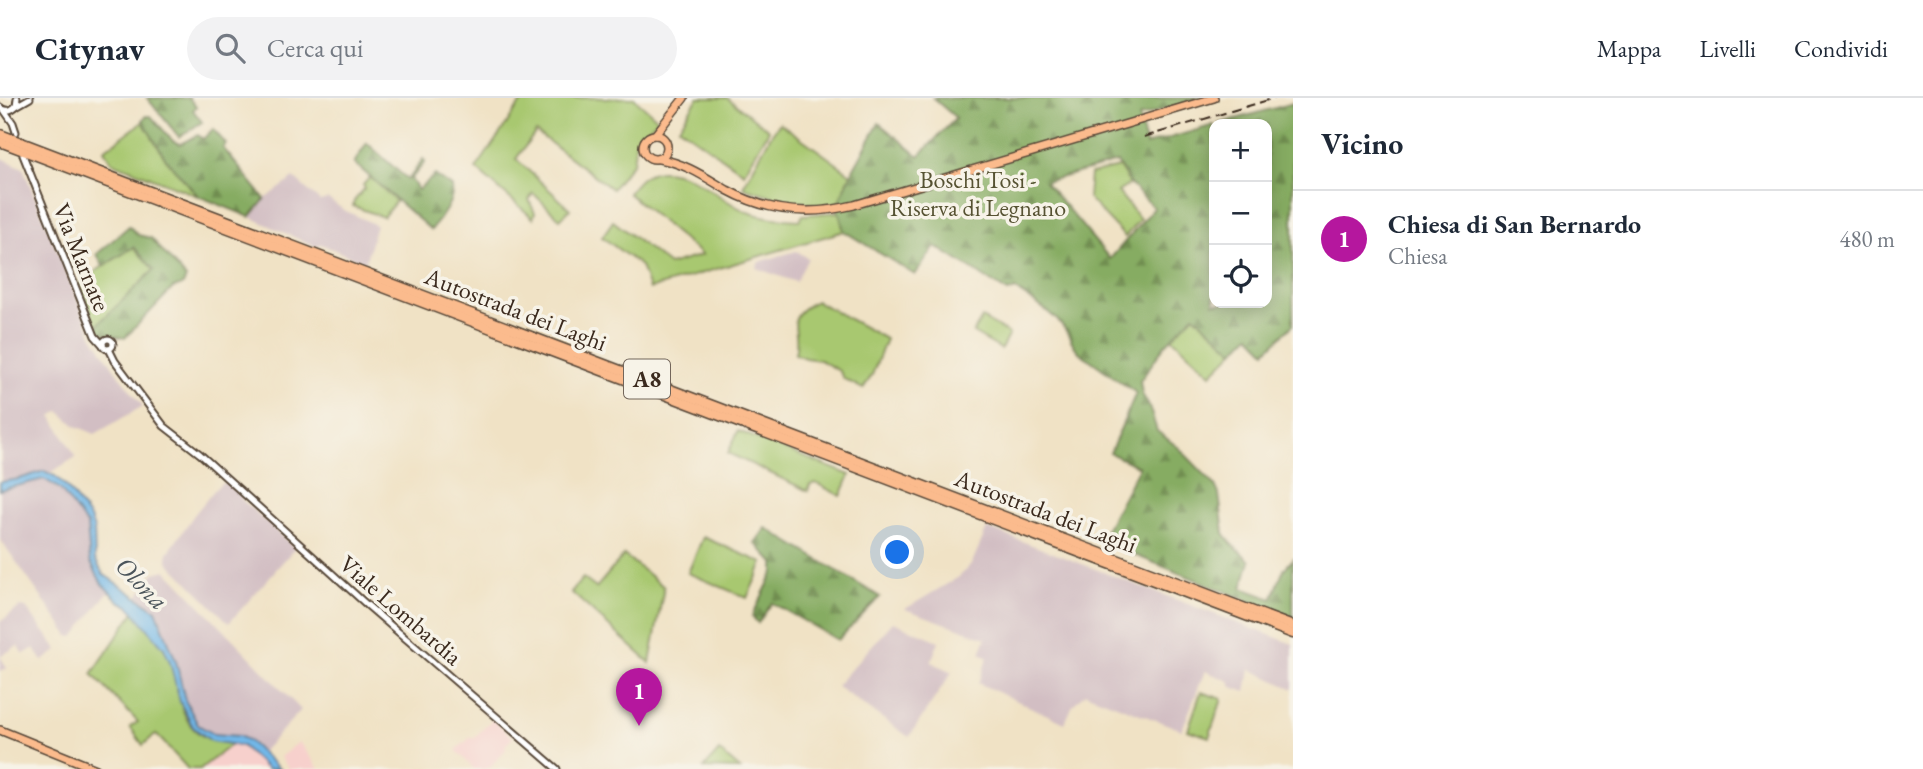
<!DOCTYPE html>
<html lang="it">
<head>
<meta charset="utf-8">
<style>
  :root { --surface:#fff; --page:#f2f2f3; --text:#1f2937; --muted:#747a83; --line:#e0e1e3; --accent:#b5179e }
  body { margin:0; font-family:"EB Garamond",serif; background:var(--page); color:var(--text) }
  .controls { position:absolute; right:21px; top:21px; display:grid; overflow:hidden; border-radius:14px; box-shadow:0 4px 18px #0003 }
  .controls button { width:63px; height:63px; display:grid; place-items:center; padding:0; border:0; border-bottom:2px solid var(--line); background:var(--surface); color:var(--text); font:35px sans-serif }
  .you { position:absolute; left:898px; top:455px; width:24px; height:24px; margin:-18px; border:5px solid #fff; border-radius:50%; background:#1a73e8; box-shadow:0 0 0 10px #1a73e833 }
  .badge { display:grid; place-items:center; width:46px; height:46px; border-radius:50%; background:var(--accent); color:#fff; font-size:23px; font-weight:700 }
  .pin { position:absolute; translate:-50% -58px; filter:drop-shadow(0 2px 4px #0008) }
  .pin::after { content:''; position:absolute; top:37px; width:24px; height:21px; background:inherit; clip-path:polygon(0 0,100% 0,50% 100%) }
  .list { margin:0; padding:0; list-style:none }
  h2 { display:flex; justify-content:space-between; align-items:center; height:91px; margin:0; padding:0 28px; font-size:30px }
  h2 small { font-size:23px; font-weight:400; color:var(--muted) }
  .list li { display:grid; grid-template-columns:46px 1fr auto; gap:21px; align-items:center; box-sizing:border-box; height:98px; padding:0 28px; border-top:2px solid var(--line) }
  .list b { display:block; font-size:26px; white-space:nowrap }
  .list p { margin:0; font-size:23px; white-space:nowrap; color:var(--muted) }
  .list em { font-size:23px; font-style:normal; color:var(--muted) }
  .icon { flex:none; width:38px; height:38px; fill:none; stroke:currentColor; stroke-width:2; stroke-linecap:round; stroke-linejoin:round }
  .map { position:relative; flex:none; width:1293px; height:671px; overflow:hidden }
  header { display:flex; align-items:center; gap:42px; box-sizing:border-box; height:98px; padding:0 35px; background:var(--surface); border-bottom:2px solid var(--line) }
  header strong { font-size:33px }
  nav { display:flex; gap:38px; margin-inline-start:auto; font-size:24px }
  .search { width:490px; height:63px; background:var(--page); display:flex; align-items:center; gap:18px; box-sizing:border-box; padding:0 24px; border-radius:38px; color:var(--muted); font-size:26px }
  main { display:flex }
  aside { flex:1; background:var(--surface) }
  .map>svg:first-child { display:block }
</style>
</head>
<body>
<header>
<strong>Citynav</strong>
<div class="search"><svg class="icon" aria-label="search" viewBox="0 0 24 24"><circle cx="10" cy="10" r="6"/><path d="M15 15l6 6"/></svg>Cerca qui</div>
<nav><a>Mappa</a><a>Livelli</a><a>Condividi</a></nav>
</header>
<main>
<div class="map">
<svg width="1293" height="671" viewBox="0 0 1293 671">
  <defs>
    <pattern id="forest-firs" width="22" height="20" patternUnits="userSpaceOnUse" patternTransform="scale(1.75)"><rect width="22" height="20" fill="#86ac62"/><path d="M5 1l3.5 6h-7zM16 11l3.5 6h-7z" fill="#6f8c50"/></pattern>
  </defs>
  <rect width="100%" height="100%" fill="#f7f3e8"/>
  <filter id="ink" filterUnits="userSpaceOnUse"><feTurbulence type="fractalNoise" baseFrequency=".0143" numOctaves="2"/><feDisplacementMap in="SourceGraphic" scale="14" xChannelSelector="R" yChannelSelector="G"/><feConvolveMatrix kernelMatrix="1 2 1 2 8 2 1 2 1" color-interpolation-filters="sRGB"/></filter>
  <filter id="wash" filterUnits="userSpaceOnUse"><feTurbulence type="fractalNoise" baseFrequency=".00686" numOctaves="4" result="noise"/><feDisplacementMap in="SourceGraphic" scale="28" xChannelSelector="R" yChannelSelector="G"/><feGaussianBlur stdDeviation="1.57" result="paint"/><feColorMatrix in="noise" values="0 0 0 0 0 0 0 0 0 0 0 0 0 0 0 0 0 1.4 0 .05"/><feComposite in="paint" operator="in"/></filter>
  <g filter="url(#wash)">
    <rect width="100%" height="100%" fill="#f0e2c5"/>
    <g fill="#f7d0cc">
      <polygon points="493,621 513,640 505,647 506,651 488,671 474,671 456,652 471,639 473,641"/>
      <polygon points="299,644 319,671 289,671 280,659"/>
      <polygon points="233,645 245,650 267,671 200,671"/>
    </g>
    <g fill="#d2bec3">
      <polygon points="0,59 23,70 92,237 117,275 143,308 95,336 76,328 59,313 52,318 76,359 50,375 42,373 19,381 1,384"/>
      <polygon points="294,80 320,103 328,101 344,112 376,127 365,165 321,146 316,149 250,119 265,101"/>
      <polygon points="796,153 808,160 796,184 756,170 759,164"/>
      <polygon points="44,381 62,394 87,427 90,463 102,486 110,494 105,498 74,539 69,538 0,441 0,392"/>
      <polygon points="222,385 226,385 243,398 241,401 295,450 229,525 169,465 167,460 168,455 194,417 216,390"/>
      <polygon points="987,430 1293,546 1293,591 1250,571 1246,594 1232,589 1229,583 1205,573 1182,632 1085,595 1073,607 1065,625 978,585 988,559 980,555 986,540 905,511 959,479 972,465"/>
      <polygon points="166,472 301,612 262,654 252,644 239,638 214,636 204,633 195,624 185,602 176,563 156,512 137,500 154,475"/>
      <polygon points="20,509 26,510 58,552 43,563 34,550 24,556 18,548 0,558 7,570 0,573 0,524"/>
      <polygon points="893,524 939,543 931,564 952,574 909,639 836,588"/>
    </g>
    <g fill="#a8c870" stroke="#727947" stroke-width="2">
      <polygon points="524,0 634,0 658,21 636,43 633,64 612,91 536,34 516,61 570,111 560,121 533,95 529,102 535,115 533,120 476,71"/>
      <polygon points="698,0 727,0 769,32 744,75 679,29"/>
      <polygon points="143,24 166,61 198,98 112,64 104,52"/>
      <path d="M780,25l71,51 -14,32c-33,0 -64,-9 -94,-19l28,-52z"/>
      <polygon points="1119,69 1130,86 1118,94 1140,121 1125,139 1088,100 1090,76"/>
      <path d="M661,73c31,-1 56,27 84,40 18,7 36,8 55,9l3,-5 36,-3 5,19 -195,58 -8,-23 -39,-29 11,-16 56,44 33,-10 -74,-62c10,-12 16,-21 33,-22z"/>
      <polygon points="370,79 396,103 383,119 353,108 354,103 365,90 363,87"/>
      <polygon points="134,149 154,172 95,229 80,183"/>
      <path d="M816,203l70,38 -14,36 -9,14 -19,-10 -5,-8 -19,-11 -15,-2 -10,-4c7,-28 -14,-35 21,-53z"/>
      <polygon points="1194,217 1234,253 1211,276 1171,239"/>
      <polygon points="982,220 1009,236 1001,251 973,235"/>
      <polygon points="738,333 850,377 841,398 816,385 810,387 808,393 728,355"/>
      <polygon points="703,439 763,465 747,500 688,475"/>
      <polygon points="624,457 664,489 650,565 571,494 583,480 596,490"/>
      <path d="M134,514c11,14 26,27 34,43 17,41 5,86 65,88l-33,26h-12l-32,-35 -13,11 -13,-18 8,-5 -46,-48z"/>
      <polygon points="1201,594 1222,601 1209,639 1188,632"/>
      <polygon points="719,653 740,671 704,670"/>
    </g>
    <g fill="url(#forest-firs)" stroke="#606b40" stroke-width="2" fill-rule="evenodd">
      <polygon points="147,0 189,0 196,9 193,12 202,24 179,39"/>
      <path d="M933,0h269l-63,19 7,28 68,-20v178h53v-179h-49l75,-21v222l-27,26 -16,-16 -16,16 -40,-36 -29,30 -25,36 2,13 7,12 8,25 22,17 36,37 4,9 5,39 8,11 18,17 -8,27 30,11 12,-30 9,-10v60l-193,-78 39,-74 -29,-14 26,-60 -57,-41c-8,-8 -10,-20 -18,-28 -12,-14 -31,-24 -46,-35l-7,3 -73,-46 -20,29 -71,-44 -7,-25 17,-38 25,-45 40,33 37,-38zM1117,64l13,22 24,24 -44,51 -65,-77z"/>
      <polygon points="147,18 151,18 173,43 180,46 198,37 203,41 213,31 226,46 223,50 265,101 250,119 198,98 166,61 143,24 143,21"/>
      <path d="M367,45l41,37 15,-21 2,3 -14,17 7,11 17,-15 17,12c3,13 -12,33 -21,43l-77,-67z"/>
      <polygon points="129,128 138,137 151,140 186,180 183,187 173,190 125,240 102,236 95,229 154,172 134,149 103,168 97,156"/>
      <polygon points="766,430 880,499 838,542 772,505 758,525 752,518 774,474 774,465 755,445"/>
    </g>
    <polygon fill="#72b8e9" stroke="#567184" stroke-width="2" points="44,373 55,378 66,388 90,420 94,431 95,461 103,476 156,512 176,563 185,602 198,627 214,636 239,638 248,642 279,671 267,671 242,648 211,643 193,629 180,604 170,564 164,550 129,508 119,503 102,486 90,463 87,427 60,391 44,381 0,392 0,384 19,381"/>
  </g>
  <g filter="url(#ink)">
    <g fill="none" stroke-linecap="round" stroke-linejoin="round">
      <defs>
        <g id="minor">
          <polyline points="16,8 30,0"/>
          <path d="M0,9c5,5 11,4 16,-1l1,-8"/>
          <polyline points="4,12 13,25 16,34"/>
          <polyline points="23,57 95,238 103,247"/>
          <circle cx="108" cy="246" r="5"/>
          <polyline points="109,251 115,263 164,328 200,356 367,507 557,671"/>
        </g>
        <g id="major">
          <circle cx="655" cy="49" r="12"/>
          <polyline points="655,37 684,0"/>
          <path d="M659,61c26,4 46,18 68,31 40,22 83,26 127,15l360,-107"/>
          <polyline points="0,632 96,671"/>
        </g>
        <g id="highway">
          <polyline points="0,36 1293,528"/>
          <polyline points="0,44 1293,536"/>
        </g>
      </defs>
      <use href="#minor" stroke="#564637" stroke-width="9"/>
      <use href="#major" stroke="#564637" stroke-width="10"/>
      <use href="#highway" stroke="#564637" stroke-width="11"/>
      <use href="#minor" stroke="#fff" stroke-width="5"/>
      <use href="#major" stroke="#fbbb8d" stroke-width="7"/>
      <use href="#highway" stroke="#fbbb8d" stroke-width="8"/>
      <polyline stroke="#3b2a1e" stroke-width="2" stroke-dasharray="10 5" stroke-linecap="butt" points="1144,39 1275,0"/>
    </g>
  </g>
  <g text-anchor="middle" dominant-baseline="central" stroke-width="7" stroke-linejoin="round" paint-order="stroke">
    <rect fill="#f7f3e8" stroke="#73665b" stroke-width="2" x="624" y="261.5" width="46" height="39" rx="5"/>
    <g font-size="23" font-weight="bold" fill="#3b2a1e">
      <text x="647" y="281">A8</text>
    </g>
    <g font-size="24" fill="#565232" stroke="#f7f3e8">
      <text x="978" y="81">Boschi Tosi -<tspan x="978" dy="28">Riserva di Legnano</tspan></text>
    </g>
    <g font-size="24" fill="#3b2a1e" stroke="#f7f3e8">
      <text transform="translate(82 159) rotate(68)">Via Marnate</text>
      <text transform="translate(516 211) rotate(21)">Autostrada dei Laghi</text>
      <text transform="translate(1046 413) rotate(21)">Autostrada dei Laghi</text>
      <text transform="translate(401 512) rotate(41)">Viale Lombardia</text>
    </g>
    <g font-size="26" font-style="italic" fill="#4c555b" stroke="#f7f3e8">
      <text transform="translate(142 485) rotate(46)">Olona</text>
    </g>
  </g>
</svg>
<div class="controls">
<button>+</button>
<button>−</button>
<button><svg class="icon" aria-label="locate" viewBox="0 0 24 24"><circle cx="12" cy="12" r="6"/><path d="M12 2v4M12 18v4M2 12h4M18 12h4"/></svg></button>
</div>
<div class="you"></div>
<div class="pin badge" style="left:639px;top:628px">1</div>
</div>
<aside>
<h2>Vicino<small></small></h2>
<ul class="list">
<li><span class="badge">1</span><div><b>Chiesa di San Bernardo</b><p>Chiesa</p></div><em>480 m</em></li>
</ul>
</aside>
</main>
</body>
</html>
